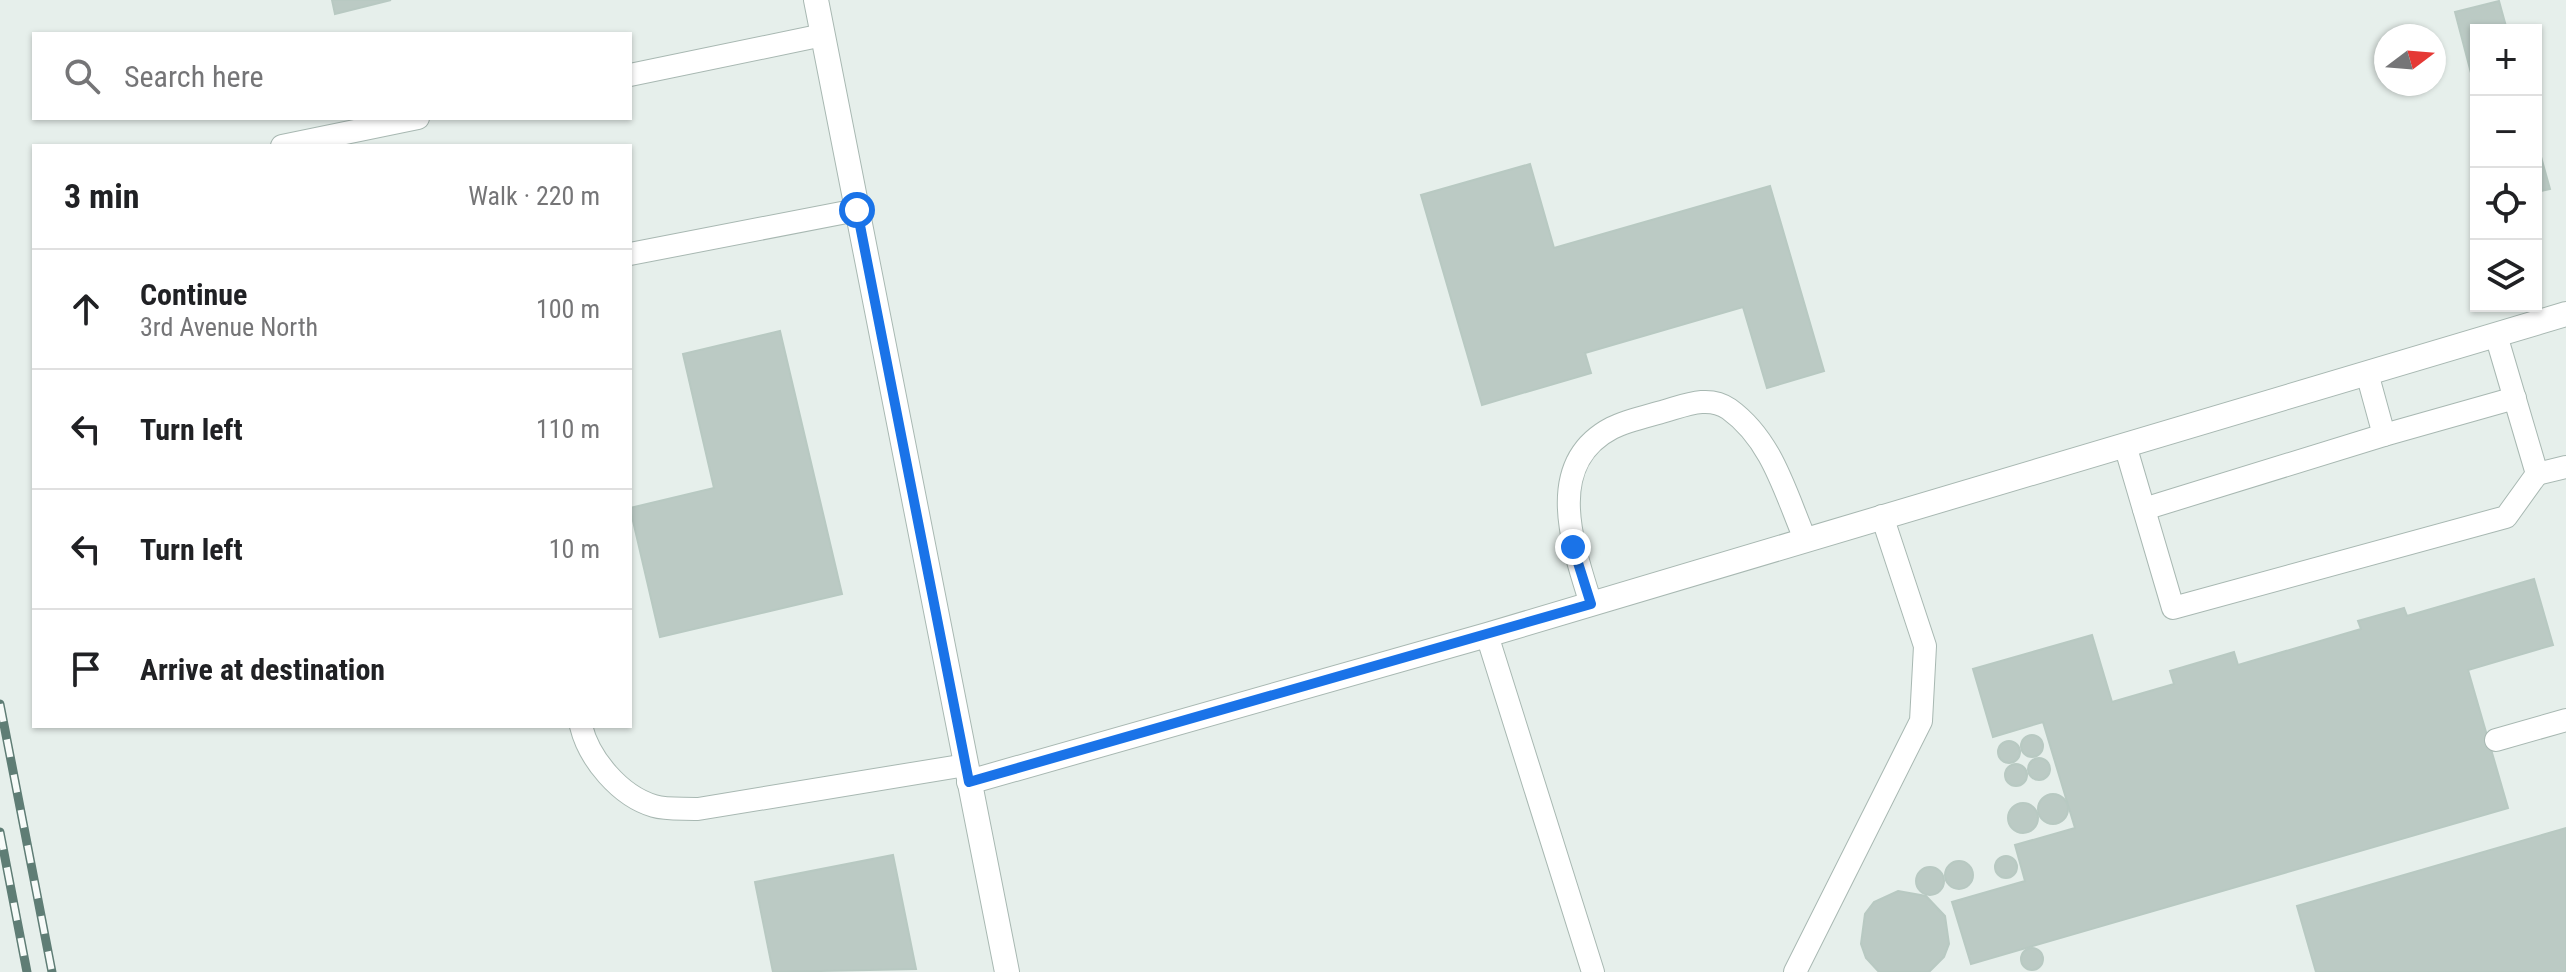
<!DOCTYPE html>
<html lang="en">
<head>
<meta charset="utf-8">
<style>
  :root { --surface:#fff; --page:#f6f6f6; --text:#202124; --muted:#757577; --line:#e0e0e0 }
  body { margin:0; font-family:"Roboto Condensed",sans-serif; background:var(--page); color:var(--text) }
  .controls { position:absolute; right:24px; top:24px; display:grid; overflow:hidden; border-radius:0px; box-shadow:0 2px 6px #0004 }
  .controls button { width:72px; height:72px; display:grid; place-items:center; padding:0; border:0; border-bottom:2px solid var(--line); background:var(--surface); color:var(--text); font:40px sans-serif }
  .compass { position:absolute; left:2374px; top:24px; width:72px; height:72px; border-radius:50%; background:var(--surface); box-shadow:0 2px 6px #0004; rotate:74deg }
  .stop { position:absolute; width:24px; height:24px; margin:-18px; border:6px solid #1a73e8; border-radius:50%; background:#fff }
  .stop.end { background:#1a73e8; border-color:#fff; box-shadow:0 2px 8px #0008 }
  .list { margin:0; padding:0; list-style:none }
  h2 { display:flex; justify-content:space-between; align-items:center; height:104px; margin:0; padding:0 32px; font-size:34px }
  h2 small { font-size:26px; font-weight:400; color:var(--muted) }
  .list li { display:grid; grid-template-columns:52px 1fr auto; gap:24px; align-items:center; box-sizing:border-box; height:120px; padding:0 32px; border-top:2px solid var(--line) }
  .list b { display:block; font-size:30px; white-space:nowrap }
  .list p { margin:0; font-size:26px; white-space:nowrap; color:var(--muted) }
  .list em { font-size:26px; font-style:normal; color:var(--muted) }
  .icon { flex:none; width:44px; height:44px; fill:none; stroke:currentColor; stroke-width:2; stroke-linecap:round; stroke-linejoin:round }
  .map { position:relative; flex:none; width:2566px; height:972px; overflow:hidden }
  .search { position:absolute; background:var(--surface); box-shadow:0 2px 6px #0004; left:32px; top:32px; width:600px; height:88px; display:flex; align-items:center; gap:20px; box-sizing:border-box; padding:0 28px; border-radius:0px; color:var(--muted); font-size:30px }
  .panel { position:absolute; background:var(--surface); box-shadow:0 2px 6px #0004; left:32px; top:144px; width:600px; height:584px; border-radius:0px }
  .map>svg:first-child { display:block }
</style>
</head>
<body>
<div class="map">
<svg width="2566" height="972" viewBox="0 0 2566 972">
  <rect width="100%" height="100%" fill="#e6efeb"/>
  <g fill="#bbcac4" stroke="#b8c9c2" stroke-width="2">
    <polygon points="332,0 391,0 335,14"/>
    <polygon points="2499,1 2507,30 2476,30 2476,92 2455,12"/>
    <polygon points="2536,139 2550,189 2536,192"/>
    <polygon points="1530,164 1554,248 1770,186 1824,371 1767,388 1743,307 1585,353 1591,373 1482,405 1421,195"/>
    <polygon points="780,331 842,594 660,637 630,508 714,488 683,354"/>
    <polygon points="2534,579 2553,645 2468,670 2508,808 1971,964 1952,902 2025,881 2015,845 2075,828 2043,722 1993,737 1973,669 2092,635 2112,702 2174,684 2170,671 2234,652 2238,665 2361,629 2358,621 2404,608 2407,616"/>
    <circle cx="2032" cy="746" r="11"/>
    <circle cx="2009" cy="752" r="11"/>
    <circle cx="2039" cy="769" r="11"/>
    <circle cx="2016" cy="775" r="11"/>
    <circle cx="2053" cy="809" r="15"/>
    <circle cx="2023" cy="818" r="15"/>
    <polygon points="2566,828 2566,972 2316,972 2297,906"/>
    <polygon points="893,855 916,969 773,972 755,882"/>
    <circle cx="2006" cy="867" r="11"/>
    <circle cx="1959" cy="875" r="14"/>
    <circle cx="1930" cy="881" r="14"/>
    <polygon points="1898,891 1926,896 1945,916 1949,944 1944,957 1929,972 1879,972 1866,958 1861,944 1865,914 1874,902"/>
    <circle cx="2032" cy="959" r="11"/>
  </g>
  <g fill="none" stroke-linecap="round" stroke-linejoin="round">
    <defs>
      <g id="service">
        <polyline points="630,75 823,35"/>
        <polyline points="282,146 418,118"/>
        <polyline points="630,254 857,210"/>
        <polyline points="2367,373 2384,435 2515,398"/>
        <polyline points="2125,445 2173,608 2506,517 2537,474 2496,335"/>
        <polyline points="2537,474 2566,467"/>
        <polyline points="2144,509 2384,435"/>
        <path d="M1591,604c-18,-58 -48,-140 21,-176 16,-8 36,-12 53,-17 21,-6 44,-16 64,-2 43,31 56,83 76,130"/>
        <polyline points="1487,635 1593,972"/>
        <path d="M581,726c8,33 39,70 73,80 13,4 30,2 44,3l268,-44"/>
        <polyline points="2496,740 2566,720"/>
        <polyline points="1795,972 1921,721 1925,646 1882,516"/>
      </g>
      <g id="minor">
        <polyline points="816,0 1007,972"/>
        <polyline points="969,782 1487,635 2566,314"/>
      </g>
    </defs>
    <use href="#service" stroke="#a8b8b2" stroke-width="24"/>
    <use href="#minor" stroke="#a8b8b2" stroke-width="26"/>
    <use href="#service" stroke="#fff" stroke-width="22"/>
    <use href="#minor" stroke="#fff" stroke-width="24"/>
    <defs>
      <g id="rail">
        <polyline points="0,704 52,972"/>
        <polyline points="0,832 27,972"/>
      </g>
    </defs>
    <use href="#rail" stroke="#5f7d75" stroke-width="9"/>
    <use href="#rail" stroke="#f7fbf9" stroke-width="6" stroke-dasharray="18" stroke-linecap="butt"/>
  </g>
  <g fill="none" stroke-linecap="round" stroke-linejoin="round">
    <polyline stroke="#1a73e8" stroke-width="10" points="857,210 969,782 1591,604 1573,547"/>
  </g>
</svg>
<div class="controls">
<button>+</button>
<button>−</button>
<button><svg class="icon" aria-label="locate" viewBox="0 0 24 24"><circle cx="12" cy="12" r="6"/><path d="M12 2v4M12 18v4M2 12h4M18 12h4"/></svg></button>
<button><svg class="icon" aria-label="layers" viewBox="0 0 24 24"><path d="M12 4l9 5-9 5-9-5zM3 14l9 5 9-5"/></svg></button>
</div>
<svg class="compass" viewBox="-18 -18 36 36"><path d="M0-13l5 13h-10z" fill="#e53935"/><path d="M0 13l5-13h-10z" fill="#757577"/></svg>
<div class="stop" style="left:857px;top:210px"></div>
<div class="stop end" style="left:1573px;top:547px"></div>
<div class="search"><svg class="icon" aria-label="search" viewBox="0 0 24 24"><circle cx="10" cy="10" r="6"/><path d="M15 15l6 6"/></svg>Search here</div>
<section class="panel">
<h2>3 min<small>Walk · 220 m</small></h2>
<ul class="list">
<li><svg class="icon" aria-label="ahead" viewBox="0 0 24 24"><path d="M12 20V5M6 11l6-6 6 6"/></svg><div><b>Continue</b><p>3rd Avenue North</p></div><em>100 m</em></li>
<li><svg class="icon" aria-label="left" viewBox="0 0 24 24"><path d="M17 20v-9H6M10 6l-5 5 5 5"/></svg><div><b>Turn left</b></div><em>110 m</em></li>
<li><svg class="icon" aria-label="left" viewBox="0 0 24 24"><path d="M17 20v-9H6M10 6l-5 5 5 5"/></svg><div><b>Turn left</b></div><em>10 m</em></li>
<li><svg class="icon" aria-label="arrive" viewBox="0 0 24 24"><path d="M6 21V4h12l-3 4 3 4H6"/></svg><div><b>Arrive at destination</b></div></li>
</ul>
</section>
</div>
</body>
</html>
